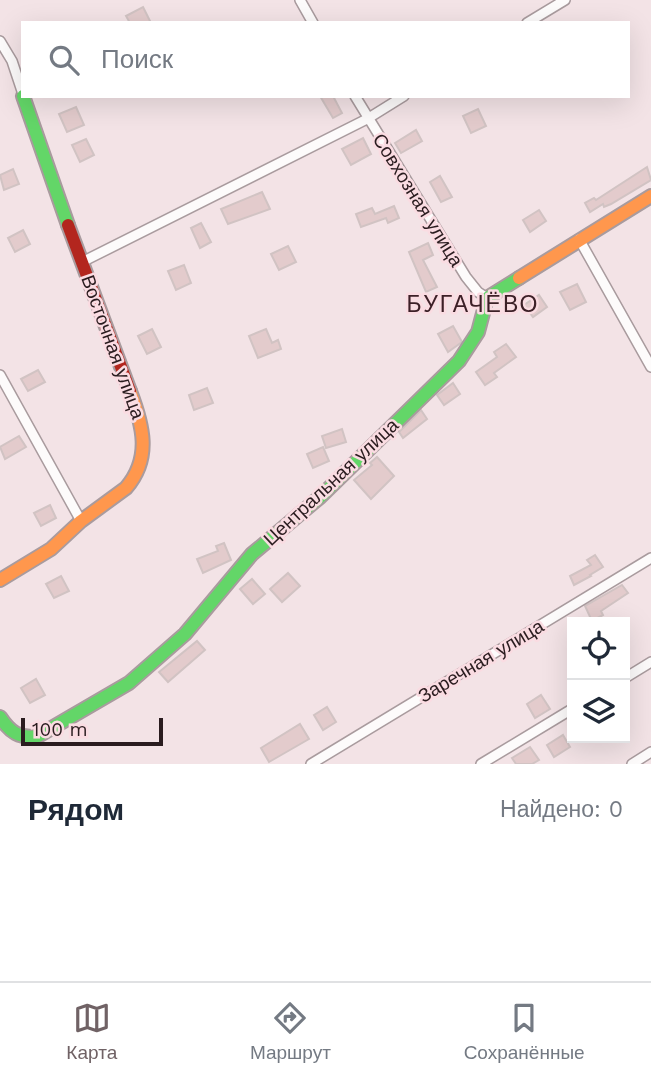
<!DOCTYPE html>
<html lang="ru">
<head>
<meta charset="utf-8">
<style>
  :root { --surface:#fff; --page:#f2f2f3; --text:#1f2937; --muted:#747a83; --line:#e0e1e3; --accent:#706265 }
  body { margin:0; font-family:"Work Sans",sans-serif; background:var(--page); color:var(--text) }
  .controls { position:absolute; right:21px; bottom:21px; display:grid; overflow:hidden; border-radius:0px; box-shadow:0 7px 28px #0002 }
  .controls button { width:63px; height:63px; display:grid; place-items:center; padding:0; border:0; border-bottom:2px solid var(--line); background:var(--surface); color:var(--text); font:35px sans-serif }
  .scale { position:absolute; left:21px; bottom:18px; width:142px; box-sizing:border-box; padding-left:7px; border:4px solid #2a1c1f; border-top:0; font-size:19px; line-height:24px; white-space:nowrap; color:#2a1c1f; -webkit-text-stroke:5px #fadce2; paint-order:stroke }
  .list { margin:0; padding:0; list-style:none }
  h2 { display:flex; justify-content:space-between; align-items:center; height:91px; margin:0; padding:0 28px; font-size:30px }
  h2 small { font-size:23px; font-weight:400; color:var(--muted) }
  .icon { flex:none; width:38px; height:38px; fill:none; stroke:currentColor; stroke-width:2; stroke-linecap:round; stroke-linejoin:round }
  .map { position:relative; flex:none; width:651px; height:764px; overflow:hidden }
  .search { position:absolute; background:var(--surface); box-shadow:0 7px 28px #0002; left:21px; right:21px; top:21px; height:77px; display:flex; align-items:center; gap:18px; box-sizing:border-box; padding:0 24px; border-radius:0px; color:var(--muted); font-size:26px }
  .sheet { height:217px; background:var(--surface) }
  nav { display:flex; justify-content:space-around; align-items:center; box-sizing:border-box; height:98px; border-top:2px solid var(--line); background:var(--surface); font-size:19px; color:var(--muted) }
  nav a { display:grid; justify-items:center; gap:4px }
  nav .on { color:var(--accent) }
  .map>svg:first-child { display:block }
</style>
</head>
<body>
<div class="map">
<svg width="651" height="764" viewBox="0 0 651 764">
  <rect width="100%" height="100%" fill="#f3e3e6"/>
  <g fill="#e3cbcc" stroke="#d1c3c3" stroke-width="2">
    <polygon points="143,7 151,23 130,23 126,16"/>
    <polygon points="320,96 333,96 342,113 333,118"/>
    <polygon points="76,107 84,125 67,132 59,114"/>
    <polygon points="478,109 486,126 471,133 463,116"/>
    <polygon points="416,130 422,141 401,153 395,143"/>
    <polygon points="363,138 371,154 351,165 342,149"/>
    <polygon points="86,139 94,155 80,162 72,145"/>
    <polygon points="647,167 651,180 611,204 604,207 603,204 590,212 585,203 594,198 596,200"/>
    <polygon points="13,169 19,184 4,190 0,175"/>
    <polygon points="440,176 452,197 441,202 430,182"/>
    <polygon points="262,192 270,209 228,224 221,209"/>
    <polygon points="394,206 399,218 388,223 386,218 361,227 356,214 372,208 375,214"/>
    <polygon points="539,210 546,221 530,232 523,220"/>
    <polygon points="201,223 211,242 200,248 191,228"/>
    <polygon points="23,230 30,244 15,252 8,238"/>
    <polygon points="428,243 433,255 423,260 437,287 426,292 409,252"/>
    <polygon points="288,246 296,262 279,270 271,254"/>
    <polygon points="184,265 191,283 176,290 168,271"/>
    <polygon points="577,284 586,302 570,310 560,292"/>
    <polygon points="539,295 547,307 533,317 524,305"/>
    <polygon points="453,326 462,342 448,352 438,334"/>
    <polygon points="152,329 161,347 147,354 138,336"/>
    <polygon points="266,329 272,343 278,340 281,349 258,358 249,336"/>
    <polygon points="506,344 516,357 494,373 497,377 485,385 476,372 497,357 494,352"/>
    <polygon points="38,370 45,382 28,391 21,379"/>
    <polygon points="453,383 460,394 444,405 437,395"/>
    <polygon points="207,388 213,403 194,410 189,395"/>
    <polygon points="421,410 427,419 403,438 399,432"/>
    <polygon points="342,429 346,442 326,448 322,436"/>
    <polygon points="19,436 26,447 5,459 0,447"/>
    <polygon points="323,447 329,461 313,468 307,454"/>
    <polygon points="377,457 394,476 371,499 354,480 372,465 370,463"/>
    <polygon points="50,505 56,518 41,526 34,513"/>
    <polygon points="224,543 231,560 203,573 197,559 218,551 216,546"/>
    <polygon points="595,555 603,567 590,575 591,576 574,585 570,576 591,565 587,560"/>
    <polygon points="288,573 300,586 282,602 270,589"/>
    <polygon points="61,576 69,591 54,598 46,584"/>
    <polygon points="252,579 265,594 253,604 240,589"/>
    <polygon points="622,585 628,593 601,611 603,615 592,621 585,606"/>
    <polygon points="197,641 205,650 168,682 159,672"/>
    <polygon points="36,679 45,695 30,703 21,688"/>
    <polygon points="541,695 550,709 535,718 527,704"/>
    <polygon points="327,707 336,722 323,730 314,715"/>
    <polygon points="300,724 309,739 269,762 261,748"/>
    <polygon points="563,735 570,747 554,757 547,745"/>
    <polygon points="530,747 539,760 532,764 516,764 512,758"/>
  </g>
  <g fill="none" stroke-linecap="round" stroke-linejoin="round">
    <defs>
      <g id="street">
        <polyline points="300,0 313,23"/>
        <polyline points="527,23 565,0"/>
        <polyline points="0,41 12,61 23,94"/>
        <polyline points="355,96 466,277 478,292 487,298"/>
        <polyline points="579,239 651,367"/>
        <polyline points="82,262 367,119 404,96"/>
        <polyline points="0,375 81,521"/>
        <polyline points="625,678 651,662"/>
        <polyline points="311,764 651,558"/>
        <polyline points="481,764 572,709"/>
        <polyline points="632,764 651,752"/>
      </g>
      <g id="fast">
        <polyline points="23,96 68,225"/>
        <path d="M0,717c10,15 19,22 38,19l91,-53 56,-49 67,-80 68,-57 139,-136 19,-29 9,-34 32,-20"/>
      </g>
      <g id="slow">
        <polyline points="519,278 651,196"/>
        <path d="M0,580l51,-31 30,-28 45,-33c26,-30 17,-63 4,-97"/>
      </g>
      <polyline id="jam" points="68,225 130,391"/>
    </defs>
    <use href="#street" stroke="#a99b9e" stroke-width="12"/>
    <use href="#fast" stroke="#a99b9e" stroke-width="16"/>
    <use href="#slow" stroke="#a99b9e" stroke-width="16"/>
    <use href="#jam" stroke="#a99b9e" stroke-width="16"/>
    <use href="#street" stroke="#fdfbfb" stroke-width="9"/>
    <use href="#fast" stroke="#63d668" stroke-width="12"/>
    <use href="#slow" stroke="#ff974d" stroke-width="12"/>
    <use href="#jam" stroke="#b3261e" stroke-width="12"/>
  </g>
  <g text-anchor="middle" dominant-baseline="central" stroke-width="5" stroke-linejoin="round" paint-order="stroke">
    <g font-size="19" fill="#2a1c1f" stroke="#fadce2">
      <text transform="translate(418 200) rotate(58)">Совхозная улица</text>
      <text transform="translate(113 347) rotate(70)">Восточная улица</text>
      <text transform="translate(331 482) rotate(-43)">Центральная улица</text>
      <text transform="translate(481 661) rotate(-31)">Заречная улица</text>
    </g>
    <g font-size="23" letter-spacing="2" fill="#3c2027" stroke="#fadce2">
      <text x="473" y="304">БУГАЧЁВО</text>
    </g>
  </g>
</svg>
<div class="controls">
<button><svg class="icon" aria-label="locate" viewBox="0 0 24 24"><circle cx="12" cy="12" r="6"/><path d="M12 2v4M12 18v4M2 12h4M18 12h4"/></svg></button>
<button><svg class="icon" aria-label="layers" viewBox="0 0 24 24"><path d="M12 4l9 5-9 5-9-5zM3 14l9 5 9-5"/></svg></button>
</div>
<div class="scale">100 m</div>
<div class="search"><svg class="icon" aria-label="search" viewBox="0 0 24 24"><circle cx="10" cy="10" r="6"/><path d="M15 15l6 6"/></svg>Поиск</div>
</div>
<section class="sheet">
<h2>Рядом<small>Найдено: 0</small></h2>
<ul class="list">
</ul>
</section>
<nav>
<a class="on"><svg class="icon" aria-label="map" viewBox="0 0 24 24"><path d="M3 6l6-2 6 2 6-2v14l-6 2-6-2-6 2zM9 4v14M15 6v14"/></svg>Карта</a>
<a><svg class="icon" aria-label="directions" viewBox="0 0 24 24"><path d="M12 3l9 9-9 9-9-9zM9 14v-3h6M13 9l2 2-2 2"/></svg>Маршрут</a>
<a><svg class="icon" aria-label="saved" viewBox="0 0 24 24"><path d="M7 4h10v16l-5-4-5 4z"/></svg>Сохранённые</a>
</nav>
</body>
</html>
